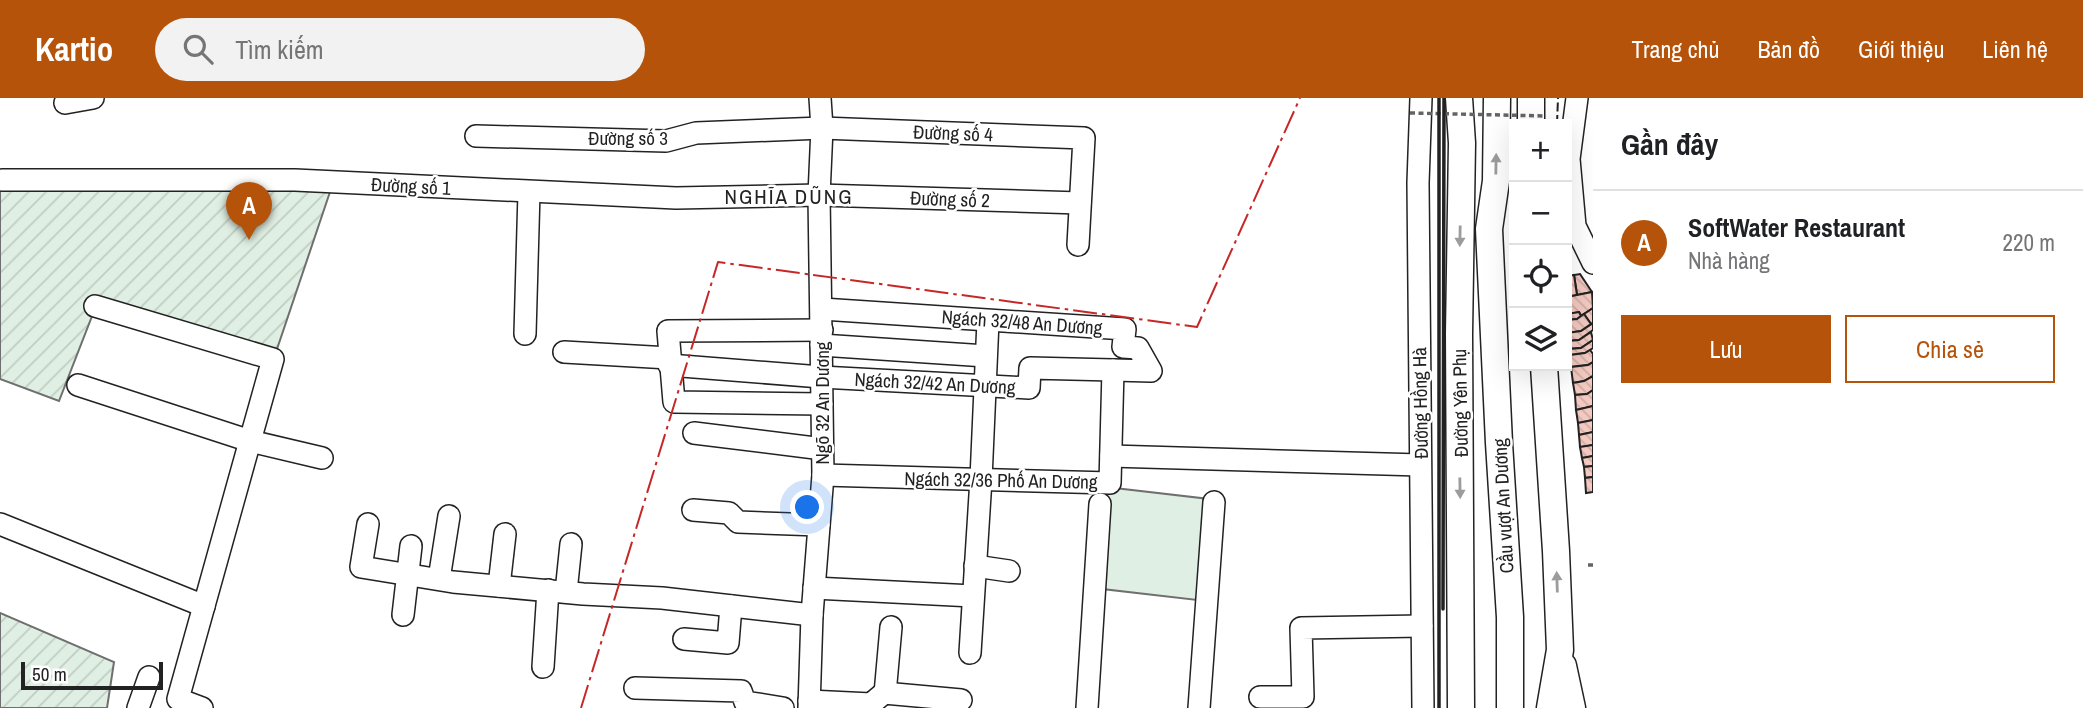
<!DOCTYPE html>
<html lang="vi">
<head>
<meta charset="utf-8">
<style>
  :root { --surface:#fff; --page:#f2f2f2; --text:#202124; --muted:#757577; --line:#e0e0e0; --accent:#b45309 }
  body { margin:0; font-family:"Archivo Narrow",sans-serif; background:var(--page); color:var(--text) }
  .controls { position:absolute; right:21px; top:21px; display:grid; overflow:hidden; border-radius:0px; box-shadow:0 7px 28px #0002 }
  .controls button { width:63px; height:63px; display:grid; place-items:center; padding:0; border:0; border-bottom:2px solid var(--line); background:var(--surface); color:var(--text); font:35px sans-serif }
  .scale { position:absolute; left:21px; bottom:18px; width:142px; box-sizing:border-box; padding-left:7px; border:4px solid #222; border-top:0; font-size:19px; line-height:24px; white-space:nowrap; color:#222; -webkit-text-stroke:5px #fff; paint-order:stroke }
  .you { position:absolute; left:808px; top:410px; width:24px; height:24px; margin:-18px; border:5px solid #fff; border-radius:50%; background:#1a73e8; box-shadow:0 0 0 10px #1a73e833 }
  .badge { display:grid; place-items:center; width:46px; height:46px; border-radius:50%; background:var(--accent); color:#fff; font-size:23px; font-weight:700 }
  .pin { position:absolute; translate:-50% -58px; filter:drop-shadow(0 2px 4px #0008) }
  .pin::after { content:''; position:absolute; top:37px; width:24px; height:21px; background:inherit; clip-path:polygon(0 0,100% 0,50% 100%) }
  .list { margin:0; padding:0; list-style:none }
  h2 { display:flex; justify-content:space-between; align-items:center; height:91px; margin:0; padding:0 28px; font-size:30px }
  h2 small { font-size:23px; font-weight:400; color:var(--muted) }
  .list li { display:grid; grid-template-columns:46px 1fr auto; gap:21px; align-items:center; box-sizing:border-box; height:105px; padding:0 28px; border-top:2px solid var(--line) }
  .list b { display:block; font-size:26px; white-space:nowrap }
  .list p { margin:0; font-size:23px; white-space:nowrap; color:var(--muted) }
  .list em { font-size:23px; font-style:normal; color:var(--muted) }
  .actions { display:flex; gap:14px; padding:21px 28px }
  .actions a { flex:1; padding:16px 0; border:2px solid var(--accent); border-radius:0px; text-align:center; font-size:24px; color:var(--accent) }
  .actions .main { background:var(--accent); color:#fff }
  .icon { flex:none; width:38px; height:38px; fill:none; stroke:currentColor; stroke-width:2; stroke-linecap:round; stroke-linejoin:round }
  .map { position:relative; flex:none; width:1593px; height:610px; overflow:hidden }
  header { display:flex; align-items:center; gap:42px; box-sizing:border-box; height:98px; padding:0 35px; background:var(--accent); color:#fff }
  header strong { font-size:33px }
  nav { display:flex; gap:38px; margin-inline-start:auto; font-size:24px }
  .search { width:490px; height:63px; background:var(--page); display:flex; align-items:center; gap:18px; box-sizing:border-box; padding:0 24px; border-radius:38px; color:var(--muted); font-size:26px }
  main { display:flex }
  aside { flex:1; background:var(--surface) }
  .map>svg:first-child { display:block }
</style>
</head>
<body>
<header>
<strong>Kartio</strong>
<div class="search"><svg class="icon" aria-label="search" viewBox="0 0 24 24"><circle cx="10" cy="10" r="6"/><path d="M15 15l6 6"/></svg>Tìm kiếm</div>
<nav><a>Trang chủ</a><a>Bản đồ</a><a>Giới thiệu</a><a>Liên hệ</a></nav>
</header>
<main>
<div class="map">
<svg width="1593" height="610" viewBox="0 0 1593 610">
  <defs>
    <pattern id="garden-furrows" width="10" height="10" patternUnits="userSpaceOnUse" patternTransform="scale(1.75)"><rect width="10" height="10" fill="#e0efe3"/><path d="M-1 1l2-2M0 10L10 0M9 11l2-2" fill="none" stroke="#c0cdc2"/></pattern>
    <pattern id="building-back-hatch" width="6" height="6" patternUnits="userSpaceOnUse" patternTransform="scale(1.75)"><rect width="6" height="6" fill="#f3c9c0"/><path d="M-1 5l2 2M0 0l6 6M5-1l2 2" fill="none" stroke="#d0aca5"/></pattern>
  </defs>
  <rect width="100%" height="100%" fill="#fff"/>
  <polygon fill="#e0efe3" stroke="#6f6f6f" stroke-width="2" points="1106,389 1209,401 1197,502 1094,490"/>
  <g fill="url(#garden-furrows)" stroke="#6f6f6f" stroke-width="2">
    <polygon points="0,82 333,85 276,254 96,208 59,303 0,281"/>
    <polygon points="0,515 114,564 107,610 0,610"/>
  </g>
  <g fill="url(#building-back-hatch)" stroke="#222" stroke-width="2">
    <polygon points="1580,176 1592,194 1577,197 1574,177"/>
    <polygon points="1574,177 1577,197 1567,199 1567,178"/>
    <polygon points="1592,194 1593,210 1581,218 1579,214 1567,216 1567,199"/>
    <polygon points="1593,210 1593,225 1591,226 1584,216"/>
    <polygon points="1579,214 1581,218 1577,221 1567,222 1567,216"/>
    <polygon points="1584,216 1591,226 1581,233 1567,235 1567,222 1577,221"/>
    <polygon points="1593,225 1593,232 1579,242 1568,243 1567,235 1581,233"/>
    <polygon points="1591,234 1593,242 1581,250 1569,251 1568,243 1579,242"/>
    <polygon points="1593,242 1593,250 1590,252 1585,255 1570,257 1569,251 1581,250"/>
    <polygon points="1590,252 1593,256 1593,264 1588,267 1571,269 1570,257 1585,255"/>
    <polygon points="1593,264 1593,278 1584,283 1573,285 1571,269 1588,267"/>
    <polygon points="1593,278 1593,292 1587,296 1575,297 1573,285 1584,283"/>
    <polygon points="1593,292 1593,308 1576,312 1575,297 1587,296"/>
    <polygon points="1593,308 1593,322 1578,325 1576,312"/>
    <polygon points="1593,322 1593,334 1579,337 1578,325"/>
    <polygon points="1593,334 1593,347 1580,349 1579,337"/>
    <polygon points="1593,347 1593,358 1582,360 1580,349"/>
    <polygon points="1593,358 1593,368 1584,369 1582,360"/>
    <polygon points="1593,368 1593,379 1585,380 1584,369"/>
    <polygon points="1593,379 1593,394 1586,395 1585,380"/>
  </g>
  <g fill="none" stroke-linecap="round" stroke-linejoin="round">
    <defs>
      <g id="minor">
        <polyline points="1421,0 1418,85 1423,610"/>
        <polyline points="1577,0 1569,61 1575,128 1593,165"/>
        <polyline points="65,5 93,0"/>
        <polyline points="476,38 666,43 696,35 822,30 1084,40 1078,147"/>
        <polyline points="2,82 295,82 676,100 819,97 1080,105"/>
        <polyline points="95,208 273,261 250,343 322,360"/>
        <polyline points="822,211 1125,231 1123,249 1138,250 1151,273 1113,272"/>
        <polyline points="822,232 668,233 674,304 822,306"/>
        <polyline points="525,236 529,94"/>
        <polyline points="821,247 986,258"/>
        <polyline points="564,254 669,260"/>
        <polyline points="669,267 821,279 1029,290 1030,270 1113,272 1110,385 823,377"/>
        <polyline points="78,287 250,343 178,601 202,610"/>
        <polyline points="694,335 823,351"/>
        <polyline points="1111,358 1420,367"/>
        <polyline points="693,412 729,415 738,424 819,427"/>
        <polyline points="0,426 204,508"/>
        <polyline points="368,426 361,469 453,484 583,496 662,500 812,517"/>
        <polyline points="975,468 1009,473"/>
        <polyline points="439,481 449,418"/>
        <polyline points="499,488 505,436"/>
        <polyline points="814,490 973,498"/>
        <polyline points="566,494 571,446"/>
        <polyline points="403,517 411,448"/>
        <polyline points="684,541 728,545 731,508"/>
        <polyline points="970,555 981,381 988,223"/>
        <polyline points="543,569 548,492"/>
        <polyline points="635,590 741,593 745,604 783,610"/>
        <polyline points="885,596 891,529"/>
        <polyline points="1260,599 1303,599 1301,530 1422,528"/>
        <polyline points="809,603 871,606 884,595 961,602"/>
        <polyline points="138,610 149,579"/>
        <polyline points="809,610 812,517 823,377 819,97 822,30 820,0"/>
        <polyline points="1087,610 1100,406"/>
        <polyline points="1199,610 1214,404"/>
      </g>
      <g id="major">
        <polyline points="1459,0 1462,45 1459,236 1461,610"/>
        <polyline points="1497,0 1496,83 1489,131 1499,345 1510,519 1510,610"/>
        <polyline points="1531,0 1531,26"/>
        <polyline points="1544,268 1556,453 1560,552 1550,610"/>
        <polyline points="1563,568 1572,610"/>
      </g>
    </defs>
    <use href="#minor" stroke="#222" stroke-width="24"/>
    <use href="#major" stroke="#222" stroke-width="29"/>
    <polyline stroke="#646464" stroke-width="3.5" stroke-dasharray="5 3.5" stroke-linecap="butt" points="1588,467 1593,467"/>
    <use href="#minor" stroke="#fff" stroke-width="21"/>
    <use href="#major" stroke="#fff" stroke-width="26"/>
    <polyline stroke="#646464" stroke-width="3.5" stroke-dasharray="5 3.5" stroke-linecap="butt" points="1410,15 1546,18"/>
    <polyline stroke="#222" stroke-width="2" stroke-dasharray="9 3.5" stroke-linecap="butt" points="1557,26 1558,0"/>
    <g stroke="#222" stroke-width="3.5">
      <polyline points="1439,0 1439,610"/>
      <polyline points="1443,511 1444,0"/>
    </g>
    <polyline stroke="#c62828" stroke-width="2" stroke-dasharray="24 5 3.5 5" stroke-linecap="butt" points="581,610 718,164 1197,229 1300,0"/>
  </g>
  <defs><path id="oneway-solid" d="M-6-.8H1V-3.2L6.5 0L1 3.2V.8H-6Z" transform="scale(1.75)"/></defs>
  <g fill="#9c9c9c">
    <use href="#oneway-solid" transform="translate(1496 66) rotate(-89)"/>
    <use href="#oneway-solid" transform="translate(1460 138) rotate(91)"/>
    <use href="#oneway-solid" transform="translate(1460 390) rotate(89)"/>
    <use href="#oneway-solid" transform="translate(1557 484) rotate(-92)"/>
  </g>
  <g text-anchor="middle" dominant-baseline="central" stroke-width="5" stroke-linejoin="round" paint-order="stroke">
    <g font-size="19" fill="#222" stroke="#fff">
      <text transform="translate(953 35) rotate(2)">Đường số 4</text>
      <text x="628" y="40">Đường số 3</text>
      <text transform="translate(411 88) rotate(3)">Đường số 1</text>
      <text transform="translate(950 101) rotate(2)">Đường số 2</text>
      <text transform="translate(1022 224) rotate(4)">Ngách 32/48 An Dương</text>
      <text transform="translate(935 285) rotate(3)">Ngách 32/42 An Dương</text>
      <text transform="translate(822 305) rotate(-90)">Ngõ 32 An Dương</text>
      <text transform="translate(1420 305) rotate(-91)">Đường Hồng Hà</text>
      <text transform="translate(1460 305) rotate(-91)">Đường Yên Phụ</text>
      <text transform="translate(1001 382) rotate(1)">Ngách 32/36 Phố An Dương</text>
      <text transform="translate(1503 408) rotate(-93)">Cầu vượt An Dương</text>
    </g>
    <g font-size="21" letter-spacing="2" fill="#222" stroke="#fff">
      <text x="789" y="98">NGHĨA DŨNG</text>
    </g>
  </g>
</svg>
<div class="controls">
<button>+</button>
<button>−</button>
<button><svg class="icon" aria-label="locate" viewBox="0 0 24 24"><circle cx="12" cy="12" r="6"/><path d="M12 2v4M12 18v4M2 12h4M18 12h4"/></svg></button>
<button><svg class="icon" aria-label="layers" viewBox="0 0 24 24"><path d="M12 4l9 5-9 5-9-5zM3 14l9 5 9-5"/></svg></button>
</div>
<div class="scale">50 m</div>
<div class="you"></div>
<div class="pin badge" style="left:249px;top:142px">A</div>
</div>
<aside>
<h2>Gần đây<small></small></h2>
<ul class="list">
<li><span class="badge">A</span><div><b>SoftWater Restaurant</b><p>Nhà hàng</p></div><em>220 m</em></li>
</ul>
<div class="actions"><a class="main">Lưu</a><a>Chia sẻ</a></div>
</aside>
</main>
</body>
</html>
